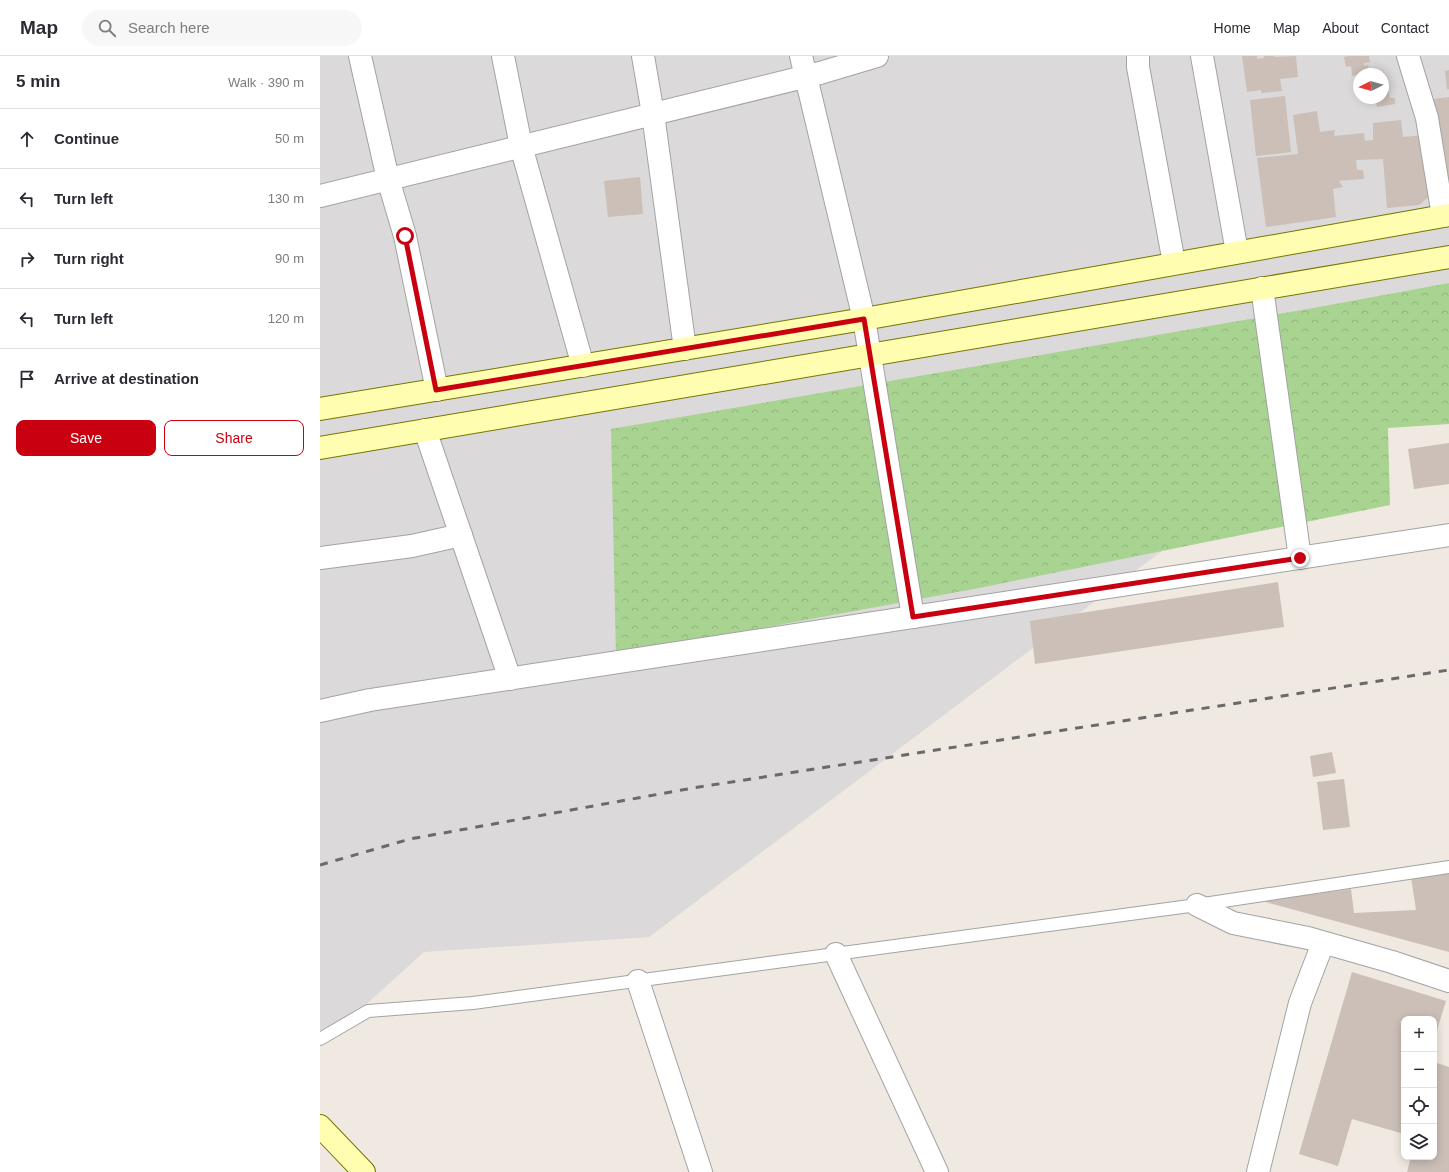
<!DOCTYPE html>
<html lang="en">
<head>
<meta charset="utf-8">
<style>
  :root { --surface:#fff; --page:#f7f7f7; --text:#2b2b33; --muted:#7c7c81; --line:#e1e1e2; --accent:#c9000f }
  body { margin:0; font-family:Arial,sans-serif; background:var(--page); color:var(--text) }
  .controls { position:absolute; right:12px; bottom:12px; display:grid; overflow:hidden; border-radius:8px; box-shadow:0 2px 10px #0003 }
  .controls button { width:36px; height:36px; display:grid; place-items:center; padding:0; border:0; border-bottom:1px solid var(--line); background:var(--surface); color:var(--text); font:20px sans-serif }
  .compass { position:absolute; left:1033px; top:12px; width:36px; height:36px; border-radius:50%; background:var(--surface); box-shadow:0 2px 10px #0003; rotate:264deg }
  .stop { position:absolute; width:12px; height:12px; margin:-9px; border:3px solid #c9000f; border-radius:50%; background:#fff }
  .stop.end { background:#c9000f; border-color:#fff; box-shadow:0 1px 4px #0008 }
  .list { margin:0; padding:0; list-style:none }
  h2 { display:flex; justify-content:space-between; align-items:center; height:52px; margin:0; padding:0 16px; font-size:17px }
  h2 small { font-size:13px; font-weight:400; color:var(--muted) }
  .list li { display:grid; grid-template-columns:26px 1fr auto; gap:12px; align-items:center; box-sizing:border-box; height:60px; padding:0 16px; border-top:1px solid var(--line) }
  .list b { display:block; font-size:15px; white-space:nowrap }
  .list em { font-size:13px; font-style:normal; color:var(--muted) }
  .actions { display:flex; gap:8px; padding:12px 16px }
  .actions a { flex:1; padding:9px 0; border:1px solid var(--accent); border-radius:8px; text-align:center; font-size:14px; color:var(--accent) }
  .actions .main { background:var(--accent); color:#fff }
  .icon { flex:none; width:22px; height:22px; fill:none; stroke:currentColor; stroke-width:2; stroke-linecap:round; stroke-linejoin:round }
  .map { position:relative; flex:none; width:1129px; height:1116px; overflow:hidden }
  header { display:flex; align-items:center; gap:24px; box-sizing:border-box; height:56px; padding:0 20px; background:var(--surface); border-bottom:1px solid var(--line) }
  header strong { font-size:19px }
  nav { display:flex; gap:22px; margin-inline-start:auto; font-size:14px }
  .search { width:280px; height:36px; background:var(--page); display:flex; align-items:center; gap:10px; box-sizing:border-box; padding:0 14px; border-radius:22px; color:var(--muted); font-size:15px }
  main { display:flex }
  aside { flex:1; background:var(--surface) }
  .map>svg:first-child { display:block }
</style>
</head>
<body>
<header>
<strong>Map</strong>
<div class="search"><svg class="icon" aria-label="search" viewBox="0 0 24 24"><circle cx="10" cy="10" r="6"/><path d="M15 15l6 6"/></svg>Search here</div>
<nav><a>Home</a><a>Map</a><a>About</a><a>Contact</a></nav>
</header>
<main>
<aside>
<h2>5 min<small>Walk · 390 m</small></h2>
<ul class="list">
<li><svg class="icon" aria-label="ahead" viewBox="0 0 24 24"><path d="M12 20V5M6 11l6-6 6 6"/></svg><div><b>Continue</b></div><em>50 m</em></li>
<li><svg class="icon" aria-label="left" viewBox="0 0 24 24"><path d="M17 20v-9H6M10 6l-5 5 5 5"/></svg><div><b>Turn left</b></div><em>130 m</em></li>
<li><svg class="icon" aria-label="right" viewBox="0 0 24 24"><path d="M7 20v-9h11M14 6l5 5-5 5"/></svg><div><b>Turn right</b></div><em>90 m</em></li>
<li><svg class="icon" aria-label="left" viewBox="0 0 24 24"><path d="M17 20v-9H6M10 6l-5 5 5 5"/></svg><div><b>Turn left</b></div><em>120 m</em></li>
<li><svg class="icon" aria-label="arrive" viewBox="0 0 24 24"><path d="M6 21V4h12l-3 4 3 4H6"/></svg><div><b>Arrive at destination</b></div></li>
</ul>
<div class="actions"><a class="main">Save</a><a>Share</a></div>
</aside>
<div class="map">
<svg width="1129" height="1116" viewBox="0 0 1129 1116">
  <defs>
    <pattern id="forest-crowns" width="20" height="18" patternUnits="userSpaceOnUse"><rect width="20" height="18" fill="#a9d391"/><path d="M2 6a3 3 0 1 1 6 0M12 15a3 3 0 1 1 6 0" fill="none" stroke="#91b57c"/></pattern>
  </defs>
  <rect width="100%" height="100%" fill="#efe9e1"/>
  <path fill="#dbd9d9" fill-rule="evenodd" d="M0,0h1129v279l-800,602 -225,15 -104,94zM1039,18h24v24h-24z"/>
  <polygon fill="url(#forest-crowns)" points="1129,227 1129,368 1068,372 1070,449 659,532 296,599 291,373 988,253"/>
  <g fill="#cbbfb7">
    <polygon points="922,0 937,0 937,3 944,2 944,0 954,0 955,1 976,0 978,21 960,23 962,35 941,37 941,34 927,36"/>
    <polygon points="1028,0 1049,0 1050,6 1044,7 1044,10 1048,9 1049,15 1053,14 1054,18 1039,18 1039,35 1036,19 1032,20 1031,10 1026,11 1024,1"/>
    <polygon points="1129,14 1129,33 1127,34 1125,15"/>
    <polygon points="1064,16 1066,29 1063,29 1063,18 1058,17"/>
    <polygon points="1069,36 1070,42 1075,42 1075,48 1057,51 1056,44 1045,46 1044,42 1063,42 1063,37"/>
    <polygon points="965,40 971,96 936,100 930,44"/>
    <polygon points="1129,41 1129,141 1127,141 1114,43"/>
    <polygon points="997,55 1000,76 1015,74 1014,80 1044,77 1045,85 1053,84 1053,67 1081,64 1083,81 1104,79 1110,140 1099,149 1067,152 1063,103 1036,104 1037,114 1043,114 1044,123 1019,125 1023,131 1013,133 1016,161 946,171 937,102 978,98 973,59"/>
    <polygon points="320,121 323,158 288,161 284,125"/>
    <polygon points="1129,387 1129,428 1094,433 1088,393"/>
    <polygon points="958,526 964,571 715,608 710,565"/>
    <polygon points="1012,696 1016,717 993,721 990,700"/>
    <polygon points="1024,723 1030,771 1003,774 997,726"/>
    <polygon points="1129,815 1129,896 942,845 1031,833 1034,857 1096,854 1091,821"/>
    <polygon points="1032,916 1126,945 1114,984 1114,963 1084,963 1084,1078 1032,1063 1018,1110 979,1098"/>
    <polygon points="1114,1006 1129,1011 1129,1116 1087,1116 1091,1101 1114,1101"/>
  </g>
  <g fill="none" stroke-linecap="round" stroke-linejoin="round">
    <defs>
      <polyline id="lane" points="0,983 48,955 153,947 877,849 1129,811"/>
      <g id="street">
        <polyline points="40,0 68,123 85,180 117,334"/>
        <polyline points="183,0 201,90 263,310"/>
        <polyline points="323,0 333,58 365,293"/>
        <polyline points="481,0 544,263 593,561"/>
        <polyline points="818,0 818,11 854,207"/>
        <polyline points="882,0 917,196"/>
        <polyline points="1088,0 1107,62 1123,160"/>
        <polyline points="0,140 500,17 557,0"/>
        <polyline points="942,232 980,502"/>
        <polyline points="105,374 190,623"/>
        <polyline points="0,502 92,490 141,479"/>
        <polyline points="0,655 50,644 1129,479"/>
        <polyline points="877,849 913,867 988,882 1072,906 1129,925"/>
        <polyline points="516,898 617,1116"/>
        <polyline points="318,925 381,1116"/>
        <polyline points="938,1116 980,947 1003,887"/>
      </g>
      <g id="secondary">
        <polyline points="0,353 544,263 1129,159"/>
        <polyline points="0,392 1129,201"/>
        <polyline points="0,1070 44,1116"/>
      </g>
    </defs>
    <use href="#lane" stroke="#a3a3a3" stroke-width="14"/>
    <use href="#street" stroke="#a3a3a3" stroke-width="24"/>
    <use href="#secondary" stroke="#737700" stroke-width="24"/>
    <use href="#lane" stroke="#fff" stroke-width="12"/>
    <use href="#street" stroke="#fff" stroke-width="22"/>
    <use href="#secondary" stroke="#fffdaf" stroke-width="22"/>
    <polyline stroke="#6a6a6a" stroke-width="3" stroke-dasharray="8 8" stroke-linecap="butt" points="0,809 90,783 373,732 1129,614"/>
  </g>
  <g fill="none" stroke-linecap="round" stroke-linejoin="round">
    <polyline stroke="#c9000f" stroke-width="5" points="85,180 116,334 544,263 593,561 980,502"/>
  </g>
</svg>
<div class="controls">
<button>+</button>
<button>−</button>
<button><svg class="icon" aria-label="locate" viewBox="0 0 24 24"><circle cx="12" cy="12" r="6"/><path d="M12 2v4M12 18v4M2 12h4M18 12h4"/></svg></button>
<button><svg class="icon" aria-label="layers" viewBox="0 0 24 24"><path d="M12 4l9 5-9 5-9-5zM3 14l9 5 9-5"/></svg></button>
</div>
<svg class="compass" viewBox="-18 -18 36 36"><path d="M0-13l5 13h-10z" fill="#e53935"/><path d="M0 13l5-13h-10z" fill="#7c7c81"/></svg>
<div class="stop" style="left:85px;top:180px"></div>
<div class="stop end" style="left:980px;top:502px"></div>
</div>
</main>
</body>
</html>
